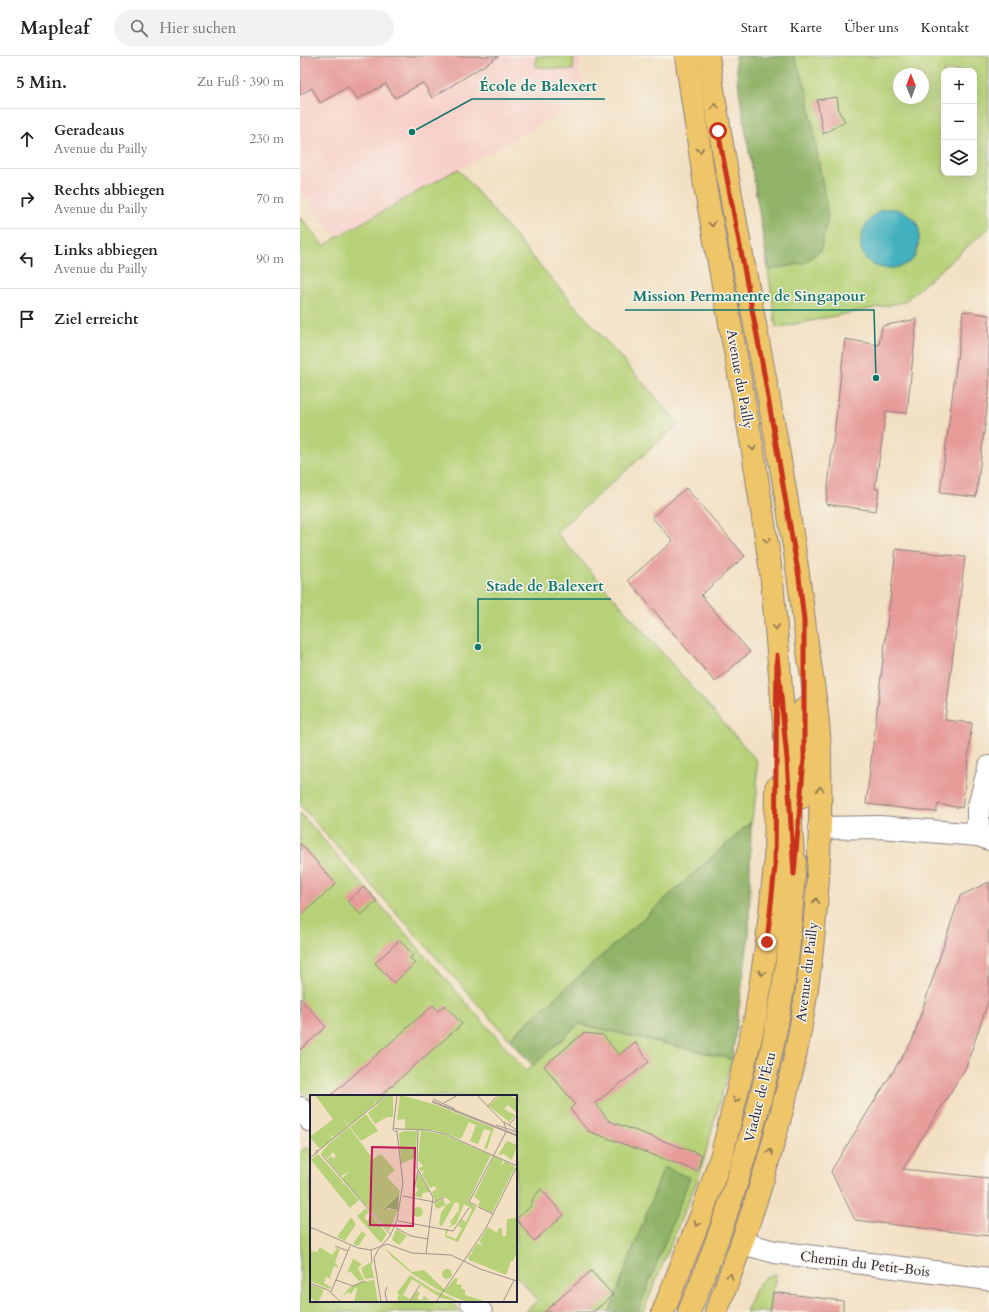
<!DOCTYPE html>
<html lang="de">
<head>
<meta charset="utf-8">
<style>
  :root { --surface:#fff; --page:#f2f2f2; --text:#222; --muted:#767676; --line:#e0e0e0 }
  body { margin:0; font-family:Cardo,serif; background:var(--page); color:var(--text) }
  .controls { position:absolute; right:12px; top:12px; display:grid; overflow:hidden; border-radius:8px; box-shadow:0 4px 16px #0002 }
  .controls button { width:36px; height:36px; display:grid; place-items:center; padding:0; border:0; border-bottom:1px solid var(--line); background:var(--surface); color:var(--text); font:20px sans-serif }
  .compass { position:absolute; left:593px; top:12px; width:36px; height:36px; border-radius:50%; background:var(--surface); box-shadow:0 4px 16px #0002; rotate:359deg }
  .stop { position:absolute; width:12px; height:12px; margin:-9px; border:3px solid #c8321e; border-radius:50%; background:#fff }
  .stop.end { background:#c8321e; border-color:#fff; box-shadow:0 1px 4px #0008 }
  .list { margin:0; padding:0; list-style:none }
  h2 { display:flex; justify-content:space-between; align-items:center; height:52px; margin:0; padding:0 16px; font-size:17px }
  h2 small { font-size:13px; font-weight:400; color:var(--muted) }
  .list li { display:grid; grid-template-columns:26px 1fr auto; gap:12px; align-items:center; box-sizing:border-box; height:60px; padding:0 16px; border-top:1px solid var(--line) }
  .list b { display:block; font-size:15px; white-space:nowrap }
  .list p { margin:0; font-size:13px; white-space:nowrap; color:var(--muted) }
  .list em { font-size:13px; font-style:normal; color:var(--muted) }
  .icon { flex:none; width:22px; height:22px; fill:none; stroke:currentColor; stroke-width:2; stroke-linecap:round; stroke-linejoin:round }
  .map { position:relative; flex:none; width:689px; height:1256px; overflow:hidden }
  header { display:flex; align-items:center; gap:24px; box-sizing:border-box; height:56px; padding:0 20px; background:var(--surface); border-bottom:1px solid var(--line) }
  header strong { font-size:19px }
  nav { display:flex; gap:22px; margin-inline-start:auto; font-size:14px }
  .search { width:280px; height:36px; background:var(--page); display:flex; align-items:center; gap:10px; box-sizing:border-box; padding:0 14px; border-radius:22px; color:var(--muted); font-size:15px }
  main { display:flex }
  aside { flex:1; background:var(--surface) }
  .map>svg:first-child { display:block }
</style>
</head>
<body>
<header>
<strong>Mapleaf</strong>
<div class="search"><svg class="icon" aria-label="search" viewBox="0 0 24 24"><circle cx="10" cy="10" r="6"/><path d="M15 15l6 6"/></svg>Hier suchen</div>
<nav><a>Start</a><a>Karte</a><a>Über uns</a><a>Kontakt</a></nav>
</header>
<main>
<aside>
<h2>5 Min.<small>Zu Fuß · 390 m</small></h2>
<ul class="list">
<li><svg class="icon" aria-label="ahead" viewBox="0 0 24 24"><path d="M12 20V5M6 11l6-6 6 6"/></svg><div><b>Geradeaus</b><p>Avenue du Pailly</p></div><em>230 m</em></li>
<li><svg class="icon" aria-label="right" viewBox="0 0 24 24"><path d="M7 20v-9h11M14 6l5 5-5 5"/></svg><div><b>Rechts abbiegen</b><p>Avenue du Pailly</p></div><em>70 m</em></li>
<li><svg class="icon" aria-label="left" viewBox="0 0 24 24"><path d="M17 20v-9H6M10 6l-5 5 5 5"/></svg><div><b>Links abbiegen</b><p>Avenue du Pailly</p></div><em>90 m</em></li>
<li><svg class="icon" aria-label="arrive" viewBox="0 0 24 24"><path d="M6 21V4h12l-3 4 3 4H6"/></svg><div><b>Ziel erreicht</b></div></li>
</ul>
</aside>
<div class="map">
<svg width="689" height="1256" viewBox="0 0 689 1256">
  <rect width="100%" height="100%" fill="#f7f3e8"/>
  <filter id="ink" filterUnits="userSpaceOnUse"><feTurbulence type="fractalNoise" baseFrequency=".025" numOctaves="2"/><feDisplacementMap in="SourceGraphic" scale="8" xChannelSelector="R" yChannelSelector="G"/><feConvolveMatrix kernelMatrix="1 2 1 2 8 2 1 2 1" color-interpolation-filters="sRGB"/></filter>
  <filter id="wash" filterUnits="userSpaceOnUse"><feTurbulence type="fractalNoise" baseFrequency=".012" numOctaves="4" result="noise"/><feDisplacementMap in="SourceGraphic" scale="16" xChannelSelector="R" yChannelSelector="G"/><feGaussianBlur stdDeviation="0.9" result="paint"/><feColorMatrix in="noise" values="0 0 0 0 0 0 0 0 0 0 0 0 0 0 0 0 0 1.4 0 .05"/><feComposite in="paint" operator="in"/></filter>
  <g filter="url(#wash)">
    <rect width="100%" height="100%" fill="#f2e0c3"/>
    <polygon fill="#f7d0c9" points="0,0 280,0 279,16 291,40 37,181 0,134"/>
    <g fill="#b6d177" stroke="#6c7a59" fill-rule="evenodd">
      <polygon points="236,0 274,0 273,14 236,11"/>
      <path d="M435,0h254v172l-85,74 -128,26c-11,-91 -29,-181 -41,-272zM644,15h30v102h-30zM599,18h24v24h-24z"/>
      <polygon points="158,113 235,204 379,368 256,476 457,705 457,739 451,766 209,983 0,749 0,160 24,190 37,181"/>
      <polygon points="0,757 226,1015 279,968 432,1003 400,1117 343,1256 225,1256 238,1244 216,1220 216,1040 11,1040 11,1045 0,1032 0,900 4,896 0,891"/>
      <polygon points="5,1092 11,1093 11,1245 151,1245 161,1256 0,1256 0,1096"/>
      <path d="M476,1218l-6,38h-24c6,-16 11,-36 30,-38z"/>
    </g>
    <g fill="#90b368" stroke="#596a52">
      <polygon points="435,0 494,0 507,35 528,160 521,194 505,207 469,214 440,41"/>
      <polygon points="451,766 449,878 432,1003 279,968 233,1010 209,983"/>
      <polygon points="364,1111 390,1122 338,1256 309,1256"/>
    </g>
    <path fill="#42b0be" stroke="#32697c" d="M596,153c6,1 9,3 14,7 10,8 11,16 8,29 -1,4 -2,11 -5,14 -1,2 -3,3 -5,4 -13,7 -28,8 -40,-2 -16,-14 -4,-42 13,-51 4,-2 11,-1 15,-1z"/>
    <g id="blocks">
      <g fill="#e69b99">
        <polygon points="0,0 199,0 132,42 123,27 95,42 86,28 57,43 48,31 20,47 12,32 0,39"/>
        <polygon points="537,41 539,56 545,65 523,78 517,44"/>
        <polygon points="663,255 689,259 689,336 676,441 640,437"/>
        <polygon points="617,263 607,357 586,355 575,433 579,433 576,455 526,448 545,283 579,289 582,270"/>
        <polygon points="386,432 445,500 401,539 450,596 415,626 328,524 373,485 352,461"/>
        <polygon points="596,493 665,501 645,664 672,667 662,752 638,748 636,756 566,748"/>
        <polygon points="0,787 36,828 0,860"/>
        <polygon points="689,826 689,943 666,1011 603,1113 689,1122 689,1180 555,1164 531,1115 612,985 660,840"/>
        <polygon points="64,831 77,845 61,859 48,845"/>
        <polygon points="100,884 113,899 110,902 115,907 94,927 75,907"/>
        <polygon points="0,942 26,971 0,994"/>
        <polygon points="133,949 138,955 145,949 162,968 80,1040 30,1040"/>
        <polygon points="284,977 303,979 319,999 335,986 349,1006 295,1047 309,1065 402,1099 397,1115 288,1075 270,1053 275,1048 244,1010"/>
        <polygon points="241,1133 264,1159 234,1185 216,1163 231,1150 233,1142"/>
        <polygon points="291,1215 313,1239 293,1256 244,1256"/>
        <polygon points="473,1236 543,1245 543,1256 470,1256"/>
      </g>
    </g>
  </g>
  <g filter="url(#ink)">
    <use href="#blocks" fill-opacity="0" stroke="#8a817f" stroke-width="1"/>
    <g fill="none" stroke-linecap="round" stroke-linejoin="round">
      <defs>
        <g id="minor">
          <polyline points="519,772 580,771 678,779 689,783"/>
          <polyline points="678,779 678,754 689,711"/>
          <polyline points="0,1052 11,1065"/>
          <polyline points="442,1187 475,1196 689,1223"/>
          <polyline points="171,1245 181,1256"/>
        </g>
        <g id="major">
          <polyline points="386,0 405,130 452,389 467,488 472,525 487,703 494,818"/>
          <path d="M408,0c27,189 73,375 96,564 5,46 16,93 16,140 2,100 -5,203 -26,301 -19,85 -46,170 -78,251"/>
          <polyline points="500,742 504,703 504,653"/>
          <polyline points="363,1256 402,1157 422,1098 455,964 467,885 475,809 476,732"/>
          <path d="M389,1256c46,-110 80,-224 97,-343 5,-36 6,-73 9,-109"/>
        </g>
      </defs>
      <use href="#minor" stroke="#8a817f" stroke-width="24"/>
      <use href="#major" stroke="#8a817f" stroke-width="24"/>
      <use href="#minor" stroke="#fff" stroke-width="22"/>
      <use href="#major" stroke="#eec569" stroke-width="22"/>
    </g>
    <defs><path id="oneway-chevron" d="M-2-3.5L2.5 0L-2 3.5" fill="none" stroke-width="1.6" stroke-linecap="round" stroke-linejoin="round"/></defs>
    <g stroke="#887452">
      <use href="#oneway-chevron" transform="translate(415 50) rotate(-98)"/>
      <use href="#oneway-chevron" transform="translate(400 94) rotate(82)"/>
      <use href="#oneway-chevron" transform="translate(412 168) rotate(80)"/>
      <use href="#oneway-chevron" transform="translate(453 392) rotate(81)"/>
      <use href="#oneway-chevron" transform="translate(467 484) rotate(82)"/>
      <use href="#oneway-chevron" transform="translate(476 571) rotate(86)"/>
      <use href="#oneway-chevron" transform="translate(520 733) rotate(-89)"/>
      <use href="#oneway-chevron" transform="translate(516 845) rotate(-85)"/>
      <use href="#oneway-chevron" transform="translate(462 917) rotate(99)"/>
      <use href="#oneway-chevron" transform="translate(436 1044) rotate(104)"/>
      <use href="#oneway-chevron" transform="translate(470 1096) rotate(-75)"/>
      <use href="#oneway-chevron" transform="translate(397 1168) rotate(111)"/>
      <use href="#oneway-chevron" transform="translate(430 1220) rotate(-69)"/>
    </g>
  </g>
  <g fill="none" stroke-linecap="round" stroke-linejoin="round" filter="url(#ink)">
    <polyline stroke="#c8321e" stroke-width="5" points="418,75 462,306 491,476 499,521 504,564 504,703 494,818 487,703 477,599 475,810 467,886"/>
  </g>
  <g text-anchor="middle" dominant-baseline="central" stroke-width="3" stroke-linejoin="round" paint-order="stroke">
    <g font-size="14" fill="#22223b" stroke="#f7f3e8">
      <text transform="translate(440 323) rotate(80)">Avenue du Pailly</text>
      <text transform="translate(507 916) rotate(-83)">Avenue du Pailly</text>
      <text transform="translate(460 1041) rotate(-76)">Viaduc de l'Écu</text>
      <text transform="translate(565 1208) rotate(7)">Chemin du Petit-Bois</text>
    </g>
  </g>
  <g transform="translate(10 1039)">
    <rect width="207" height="207" fill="#f2e0c3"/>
    <path d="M5,0h71l-9,8 -5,-6 4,6 -27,23 -9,-12 8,12 -14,12 -6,-6 5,7 -13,10 -10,-12 23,-18zM78,0h5v22h-6l-12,7 -7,-11zM90,0l33,9 61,24 -7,21 -3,-1 7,-17 -7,-2 -6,15 -8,-3 6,-16 -7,-3 -8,17 -27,-9 -29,-1v-10l-8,1zM190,0h11l3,3 3,-3v18l-9,-8 -4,4 11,6 -6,7 -20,-16zM56,19l12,17 -17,10 -11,-14zM39,32l24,32 8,-5 14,16 -8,7 13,14 -1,4 -16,14 15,1 -9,21 -22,-25 4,-3 -5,3 -24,-28 8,-7 -9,5 -14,-16 4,-4 2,3 3,-3 -3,-4 -6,7 -6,-6 7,-8 5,6 -5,-6zM111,35l24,5 46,20 -23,47 8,5 -18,35 -13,-5 1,-8 3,1 -3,5 10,4 6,-11 -4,-2 4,-7 4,3 6,-13 -8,-5 -8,20 -9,4 5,-4 -2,-2 9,-12v-7l-4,-1 -13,24 -3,-1 2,-12 5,-8 -9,4 -3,-6 9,-4 3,6 5,-3 -7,-6 -9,5 -3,-9 5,-3 -3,-3 -4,2 -8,-14 3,-5 -4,3 -2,-4 4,-2 -5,-6zM95,36h12l-1,29 -2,-2 -13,6 -2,-31zM197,46l10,4 -5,15 -8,-6 -6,1zM8,59l25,28 -3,3 4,-2 15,17 -9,8 -39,-48zM184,61l9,4 -2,7 4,-6 10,6 -23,46 -14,-7 2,-5 -6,-4zM108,77l12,20 -7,1 -2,5 -7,-3 4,-5 -2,-4zM103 117a5 5 0 1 1 10 0a5 5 0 1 1-10 0ZM56,113l4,5 -4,1 -1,5 2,2 5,-6 15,19 -6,9 -24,-27zM41,122l5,7 -11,17 -8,-4zM207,123v35l-4,8h-2l-5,14 -37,-15 -1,-3 2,-3 3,1 -2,-2 6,-10 6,3 -4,-5 9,-14 9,6 1,-4 4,-1v8h4l1,-17zM86,134l11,7 -8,9 -7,-5zM52,136l4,4 -8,11 -5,-2zM10,152l12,8 5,-7 3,1 -5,13 4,6 -5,-2 -4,11 3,2 -7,-2 -2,6 8,5 -2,1 -20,-8v-30l7,1zM74,152l28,25 12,-2 21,20 10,-12 3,1 -2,5 6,1 -1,3 4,2v5l23,7h-22l-26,-11 -26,-16 -21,-17zM43,164l9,5 -4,4 6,12 -5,1 -9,-10 -3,2zM61,167l7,40h-24l3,-13 -2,-1 -4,6 -3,-2 -7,6 8,-10 11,-6 14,-2 -1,-2 -8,1 -4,-11zM132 179a5 5 0 1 1 10 0a5 5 0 1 1-10 0ZM100,180l22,14 28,13 -19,-4 -29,-19 -9,16 7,4 -2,3h-8l-3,-3 2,-4 -2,-2zM0,189l13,5v4l-5,9 -8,-4zM107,196l3,2 -3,5 4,3 3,-5 6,4 -21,2z" fill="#b6d177"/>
    <path d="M89,100l-1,15 -10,-2 -3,2 -1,-1z" fill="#90b368"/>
    <path fill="none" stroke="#9f948d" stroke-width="1" d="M167,0l27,28 2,6M123,4l22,10M122,6l85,34M122,7l85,34M134,8l14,-8M177,12l11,-12M194,27l13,8M186,30l21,7M199,30l8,-10M84,33l4,1 -2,3 -3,-2 4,-35M88,34l30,1 17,4 72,32M108,35l-1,38 16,29 -7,57M87,37l6,52M8,56l69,-56M11,59l69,80M0,63l8,-6 -1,-2 -2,3M93,101l31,6 11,-5M103,101l5,-26M167,111l-8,-4 37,-70M168,112l15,7M88,126l55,10 16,-23M0,132l48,21 13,2 16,-6 25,9 39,2 29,14 37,12M86,133l15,8 17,3M25,151l13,5M61,155l1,13M26,185l17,6 12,-5M0,188l18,7 13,12M21,197l19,-46M71,207l-7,-44 4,-8 12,-14 7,-16 6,-37M77,207l-2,-9 2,-6M99,207l11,-17M126,207l50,-74 30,-60M193,207l11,-22"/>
    <path fill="#c2185b" fill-opacity="0.15" stroke="#c2185b" stroke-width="2" d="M62,52l43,1 -2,78 -43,-1z"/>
    <rect width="207" height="207" fill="none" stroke="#22223b" stroke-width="2"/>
  </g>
  <path fill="none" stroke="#0f766e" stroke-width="1.5" d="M112 76L172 43H305M576 322L574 254H325M178 591L178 543H311"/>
  <g fill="#0f766e" stroke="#f7f3e8" stroke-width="1.5">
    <circle cx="112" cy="76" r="4"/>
    <circle cx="576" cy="322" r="4"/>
    <circle cx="178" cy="591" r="4"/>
  </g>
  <g font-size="15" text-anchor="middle" font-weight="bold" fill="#0f766e" stroke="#f7f3e8" stroke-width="3" stroke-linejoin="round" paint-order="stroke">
    <text x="238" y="35">École de Balexert</text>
    <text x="449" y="245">Mission Permanente de Singapour</text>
    <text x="245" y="535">Stade de Balexert</text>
  </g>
</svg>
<div class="controls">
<button>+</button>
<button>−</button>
<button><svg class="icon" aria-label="layers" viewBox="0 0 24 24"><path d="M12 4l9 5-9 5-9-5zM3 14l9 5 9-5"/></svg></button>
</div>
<svg class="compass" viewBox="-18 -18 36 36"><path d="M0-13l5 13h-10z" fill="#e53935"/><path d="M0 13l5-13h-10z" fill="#767676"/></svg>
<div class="stop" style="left:418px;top:75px"></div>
<div class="stop end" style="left:467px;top:886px"></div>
</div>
</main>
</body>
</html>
